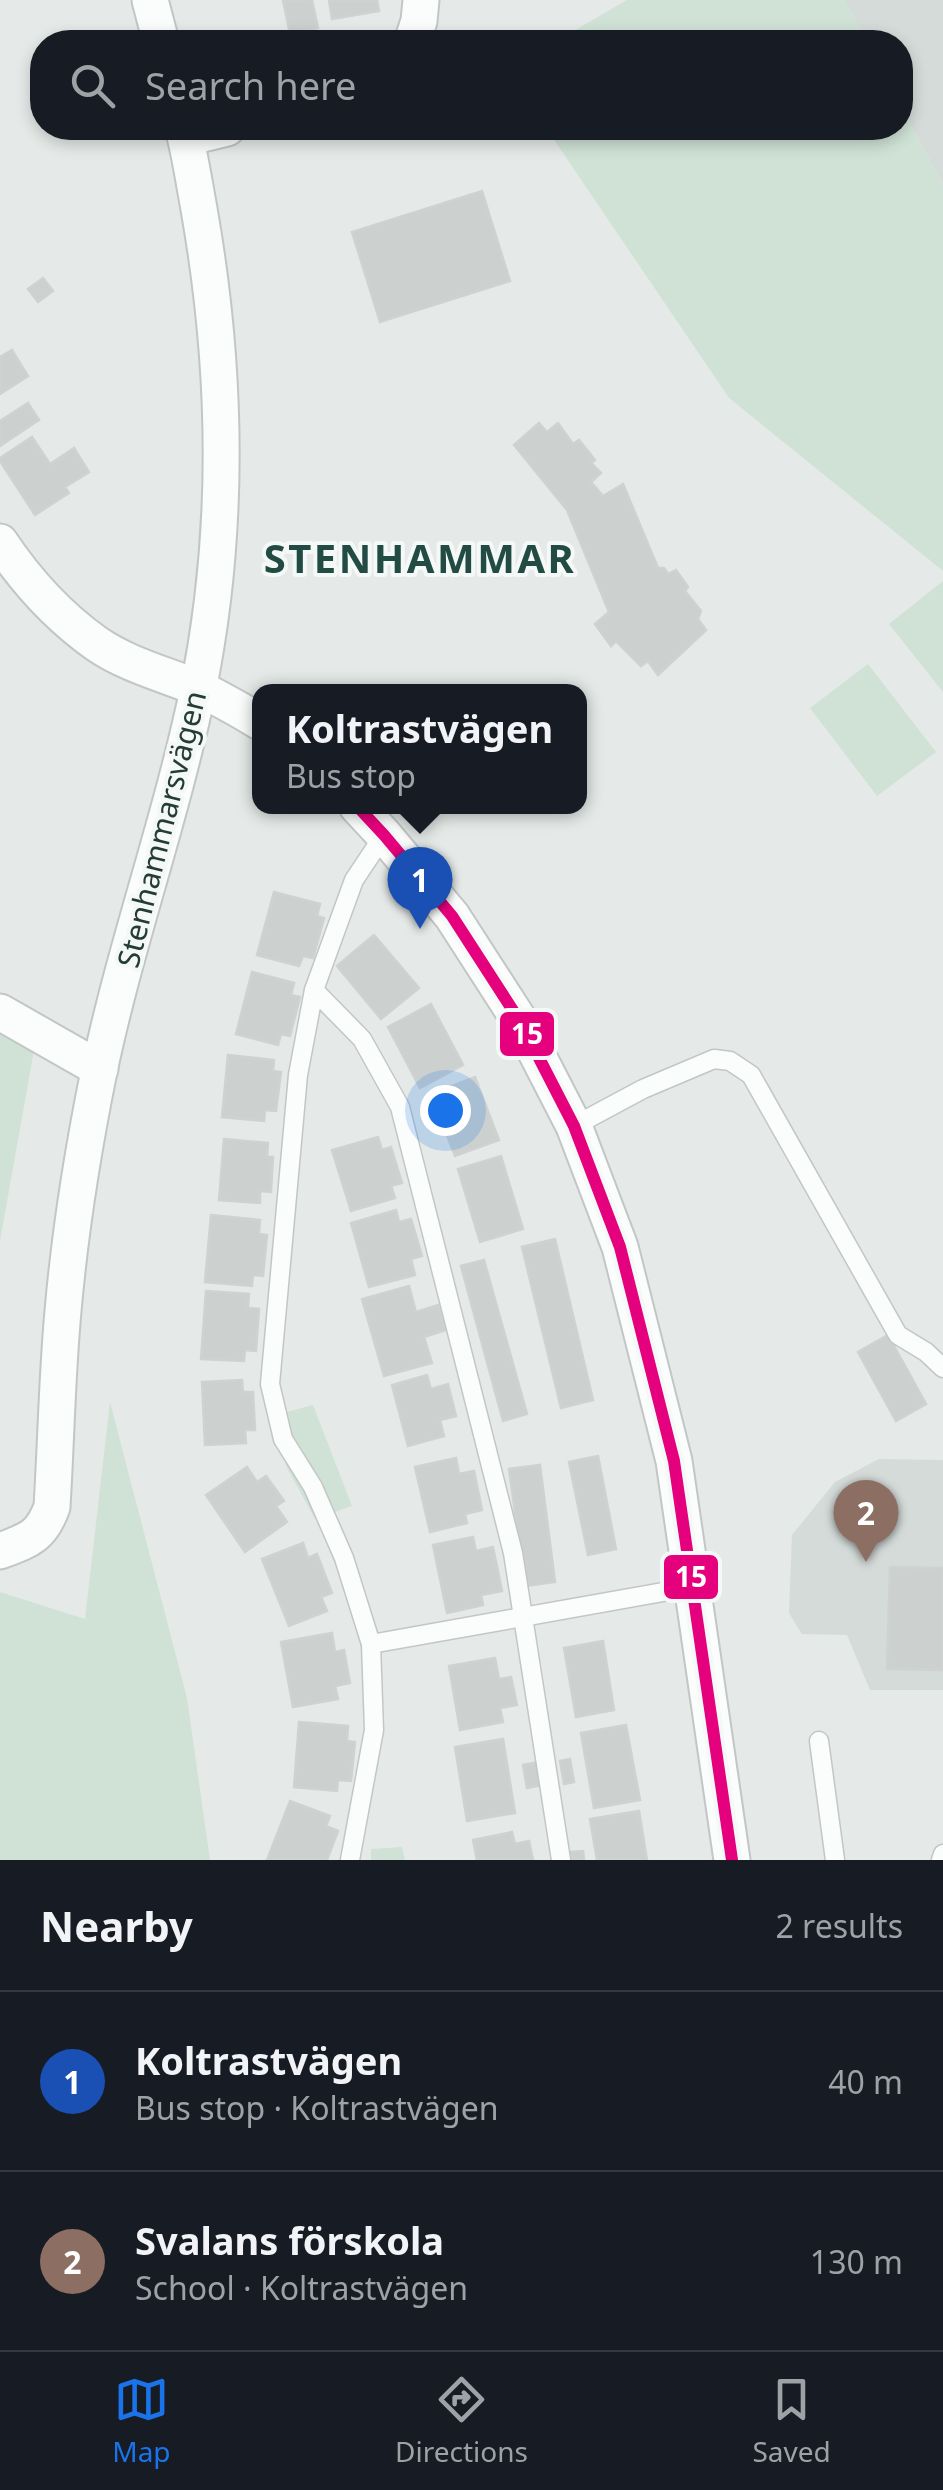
<!DOCTYPE html>
<html lang="en">
<head>
<meta charset="utf-8">
<style>
  :root { --surface:#171b24; --page:#242831; --text:#f1f3f6; --muted:#9ea1a6; --line:#363941; --accent:#1a73e8 }
  body { margin:0; font-family:"Noto Sans",sans-serif; background:var(--page); color:var(--text) }
  .you { position:absolute; left:445px; top:1110px; width:35px; height:35px; margin:-25px; border:8px solid #fff; border-radius:50%; background:#1a73e8; box-shadow:0 0 0 15px #1a73e833 }
  .badge { display:grid; place-items:center; width:65px; height:65px; border-radius:50%; background:var(--accent); color:#fff; font-size:32px; font-weight:700 }
  .pin { position:absolute; translate:-50% -82px; filter:drop-shadow(0 2px 5px #0008) }
  .pin::after { content:''; position:absolute; top:52px; width:35px; height:30px; background:inherit; clip-path:polygon(0 0,100% 0,50% 100%) }
  .popup { position:absolute; left:252px; top:684px; width:335px; height:130px; box-sizing:border-box; display:grid; place-content:center; border-radius:20px; background:var(--surface); filter:drop-shadow(0 2px 8px #0005); font-size:32px; white-space:nowrap; color:var(--muted) }
  .popup b { font-size:38px; color:var(--text) }
  .popup::after { content:''; position:absolute; left:50%; top:100%; margin-left:-20px; border:20px solid transparent; border-top-color:var(--surface) }
  .list { margin:0; padding:0; list-style:none }
  h2 { display:flex; justify-content:space-between; align-items:center; height:130px; margin:0; padding:0 40px; font-size:42px }
  h2 small { font-size:32px; font-weight:400; color:var(--muted) }
  .list li { display:grid; grid-template-columns:65px 1fr auto; gap:30px; align-items:center; box-sizing:border-box; height:180px; padding:0 40px; border-top:2px solid var(--line) }
  .list b { display:block; font-size:38px; white-space:nowrap }
  .list p { margin:0; font-size:32px; white-space:nowrap; color:var(--muted) }
  .list em { font-size:32px; font-style:normal; color:var(--muted) }
  .icon { flex:none; width:55px; height:55px; fill:none; stroke:currentColor; stroke-width:2; stroke-linecap:round; stroke-linejoin:round }
  .map { position:relative; flex:none; width:943px; height:1860px; overflow:hidden }
  .search { position:absolute; background:var(--surface); box-shadow:0 5px 15px #0003; left:30px; right:30px; top:30px; height:110px; display:flex; align-items:center; gap:25px; box-sizing:border-box; padding:0 35px; border-radius:40px; color:var(--muted); font-size:38px }
  .sheet { height:490px; background:var(--surface) }
  nav { display:flex; justify-content:space-around; align-items:center; box-sizing:border-box; height:140px; border-top:2px solid var(--line); background:var(--surface); font-size:28px; color:var(--muted) }
  nav a { display:grid; justify-items:center; gap:5px }
  nav .on { color:var(--accent) }
  .map>svg:first-child { display:block }
</style>
</head>
<body>
<div class="map">
<svg width="943" height="1860" viewBox="0 0 943 1860">
  <rect width="100%" height="100%" fill="#e5eae8"/>
  <g fill="#d4dbd8">
    <polygon points="844,0 943,0 943,185 901,106 900,42 867,42"/>
    <polygon points="879,1459 943,1460 943,1690 870,1690 847,1635 802,1634 789,1613 792,1535 835,1482"/>
  </g>
  <g fill="#d0e2d6">
    <polygon points="627,0 844,0 867,42 529,42 570,33"/>
    <polygon points="901,106 943,185 943,571 729,398 546,128 900,128"/>
    <polygon points="943,581 943,692 889,624"/>
    <polygon points="868,664 936,752 877,796 810,708"/>
    <polygon points="0,1030 34,1050 0,1241"/>
    <polygon points="110,1402 187,1698 210,1860 0,1860 0,1592 85,1619"/>
    <polygon points="313,1405 352,1506 315,1519 287,1468 271,1416"/>
    <polygon points="402,1847 405,1860 371,1860 371,1849"/>
  </g>
  <g fill="#ccd1cf" stroke="#ced3d1" stroke-width="2.5">
    <polygon points="283,0 312,0 318,28 290,34"/>
    <polygon points="329,0 377,0 379,11 332,19"/>
    <polygon points="482,191 510,281 380,322 352,232"/>
    <polygon points="43,278 53,291 38,302 28,289"/>
    <polygon points="12,350 28,376 0,394 0,357"/>
    <polygon points="28,403 39,420 0,446 0,421"/>
    <polygon points="539,423 547,432 558,423 573,444 579,440 595,460 591,463 601,473 591,482 603,496 623,484 658,568 664,568 668,574 676,570 688,587 685,591 701,611 698,619 706,630 658,675 648,661 641,666 616,641 611,646 595,624 609,612 567,510 514,445"/>
    <polygon points="32,437 50,464 74,448 89,472 65,487 69,493 35,515 0,461 0,458"/>
    <polygon points="274,892 320,904 317,916 324,918 313,958 303,956 299,966 257,955"/>
    <polygon points="374,935 419,988 381,1019 337,966"/>
    <polygon points="252,972 294,983 291,995 300,997 290,1036 281,1034 278,1045 236,1034"/>
    <polygon points="431,1004 463,1065 420,1088 388,1027"/>
    <polygon points="228,1055 274,1060 273,1071 281,1072 276,1111 265,1110 264,1121 222,1117"/>
    <polygon points="475,1077 499,1140 455,1156 431,1094"/>
    <polygon points="378,1137 382,1150 391,1147 402,1183 391,1186 395,1198 351,1211 332,1150"/>
    <polygon points="224,1139 268,1143 267,1157 273,1157 271,1192 260,1191 260,1203 219,1200"/>
    <polygon points="501,1156 523,1229 480,1242 458,1169"/>
    <polygon points="396,1210 399,1222 411,1219 422,1256 411,1259 415,1275 369,1287 351,1223"/>
    <polygon points="211,1215 260,1220 259,1234 267,1235 263,1276 253,1275 252,1286 205,1282"/>
    <polygon points="555,1239 593,1400 561,1408 522,1247"/>
    <polygon points="484,1260 527,1414 503,1421 461,1266"/>
    <polygon points="409,1286 416,1312 438,1305 446,1330 424,1337 432,1363 384,1376 362,1299"/>
    <polygon points="206,1291 249,1294 248,1308 259,1309 256,1351 245,1350 244,1361 201,1359"/>
    <polygon points="888,1335 926,1404 896,1421 858,1352"/>
    <polygon points="427,1375 431,1389 448,1384 456,1416 440,1420 444,1436 408,1446 392,1385"/>
    <polygon points="242,1380 243,1392 253,1392 255,1430 245,1430 246,1443 205,1445 202,1382"/>
    <polygon points="598,1456 616,1549 588,1555 569,1462"/>
    <polygon points="456,1458 459,1474 474,1471 482,1510 465,1514 467,1523 430,1532 415,1467"/>
    <polygon points="540,1465 555,1582 525,1586 509,1469"/>
    <polygon points="247,1467 257,1482 266,1476 284,1501 276,1506 287,1522 245,1552 206,1495"/>
    <polygon points="473,1537 476,1551 493,1547 502,1591 481,1595 483,1605 447,1613 433,1545"/>
    <polygon points="303,1543 308,1558 317,1554 332,1593 321,1597 327,1611 289,1626 262,1559"/>
    <polygon points="890,1567 943,1568 943,1670 887,1669"/>
    <polygon points="332,1633 335,1652 344,1650 350,1683 335,1686 338,1699 293,1707 281,1642"/>
    <polygon points="603,1641 614,1710 576,1717 564,1648"/>
    <polygon points="495,1658 499,1679 511,1677 517,1705 500,1708 503,1722 460,1730 449,1666"/>
    <polygon points="299,1722 348,1726 347,1741 355,1742 351,1781 338,1780 337,1791 294,1787"/>
    <polygon points="626,1725 640,1800 594,1808 581,1733"/>
    <polygon points="503,1739 515,1813 467,1821 455,1747"/>
    <polygon points="570,1759 574,1782 564,1784 560,1761"/>
    <polygon points="539,1762 542,1785 527,1788 523,1765"/>
    <polygon points="290,1801 330,1816 326,1826 338,1831 327,1860 267,1860"/>
    <polygon points="639,1811 647,1860 597,1860 590,1819"/>
    <polygon points="512,1832 515,1844 529,1841 533,1860 477,1860 473,1840"/>
    <polygon points="583,1851 584,1860 572,1860 571,1852"/>
  </g>
  <g fill="none" stroke-linecap="round" stroke-linejoin="round">
    <defs>
      <g id="lane">
        <polyline points="314,990 354,880 384,835"/>
        <polyline points="574,1126 643,1089 714,1059 730,1061 751,1075 898,1335 926,1352 943,1368"/>
        <polyline points="371,1644 691,1587"/>
        <polyline points="819,1741 835,1860"/>
        <polyline points="350,1860 374,1730 371,1644 344,1558 313,1487 283,1439 270,1384 298,1075 314,990 362,1039 400,1107 513,1553 561,1860"/>
        <polyline points="941,1860 943,1854"/>
      </g>
      <g id="street">
        <polyline points="150,0 161,42"/>
        <polyline points="412,42 419,21 421,0"/>
        <polyline points="186,138 227,128"/>
        <path d="M0,542c26,39 59,75 97,102 31,21 67,30 101,44 21,10 42,22 62,34"/>
        <polyline points="357,806 384,835 452,916 521,1023 574,1126 620,1247 674,1461 732,1860"/>
        <polyline points="0,1012 100,1069"/>
        <path d="M0,1551c29,-11 41,-14 52,-44 4,-65 5,-131 11,-196 7,-80 20,-161 36,-240 27,-128 72,-252 99,-381 32,-158 29,-322 1,-481 -5,-27 -9,-55 -16,-81"/>
      </g>
    </defs>
    <use href="#lane" stroke="#c2c7c5" stroke-width="21"/>
    <use href="#street" stroke="#c2c7c5" stroke-width="39"/>
    <use href="#lane" stroke="#fbfcfc" stroke-width="18"/>
    <use href="#street" stroke="#fbfcfc" stroke-width="35"/>
    <defs>
      <polyline id="bus-1" points="357,806 384,835 452,916 521,1023 574,1126 620,1247 674,1461 732,1860"/>
    </defs>
    <use href="#bus-1" stroke="#f4f8f6" stroke-width="20"/>
    <use href="#bus-1" stroke="#e5007d" stroke-width="12"/>
  </g>
  <g text-anchor="middle" dominant-baseline="central" stroke-width="8" stroke-linejoin="round" paint-order="stroke">
    <g font-size="30" fill="#253c36" stroke="#f4f8f6">
      <text transform="translate(161 829) rotate(-76)">Stenhammarsvägen</text>
    </g>
    <g font-size="40" font-weight="bold" letter-spacing="2.5" fill="#224c43" stroke="#f4f8f6">
      <text x="420" y="557">STENHAMMAR</text>
    </g>
  </g>
  <g stroke="#f4f8f6" stroke-width="4">
    <rect x="498" y="1010" width="58" height="48" rx="10" fill="#e5007d"/>
    <rect x="662" y="1553" width="58" height="48" rx="10" fill="#e5007d"/>
  </g>
  <g font-size="28" text-anchor="middle" font-weight="bold" fill="#fff">
    <text x="527" y="1044">15</text>
    <text x="691" y="1587">15</text>
  </g>
</svg>
<div class="you"></div>
<div class="pin badge" style="left:420px;top:929px;background:#1a4fb4">1</div>
<div class="popup"><b>Koltrastvägen</b>Bus stop</div>
<div class="pin badge" style="left:866px;top:1562px;background:#8d6e63">2</div>
<div class="search"><svg class="icon" aria-label="search" viewBox="0 0 24 24"><circle cx="10" cy="10" r="6"/><path d="M15 15l6 6"/></svg>Search here</div>
</div>
<section class="sheet">
<h2>Nearby<small>2 results</small></h2>
<ul class="list">
<li><span class="badge" style="background:#1a4fb4">1</span><div><b>Koltrastvägen</b><p>Bus stop · Koltrastvägen</p></div><em>40 m</em></li>
<li><span class="badge" style="background:#8d6e63">2</span><div><b>Svalans förskola</b><p>School · Koltrastvägen</p></div><em>130 m</em></li>
</ul>
</section>
<nav>
<a class="on"><svg class="icon" aria-label="map" viewBox="0 0 24 24"><path d="M3 6l6-2 6 2 6-2v14l-6 2-6-2-6 2zM9 4v14M15 6v14"/></svg>Map</a>
<a><svg class="icon" aria-label="directions" viewBox="0 0 24 24"><path d="M12 3l9 9-9 9-9-9zM9 14v-3h6M13 9l2 2-2 2"/></svg>Directions</a>
<a><svg class="icon" aria-label="saved" viewBox="0 0 24 24"><path d="M7 4h10v16l-5-4-5 4z"/></svg>Saved</a>
</nav>
</body>
</html>
